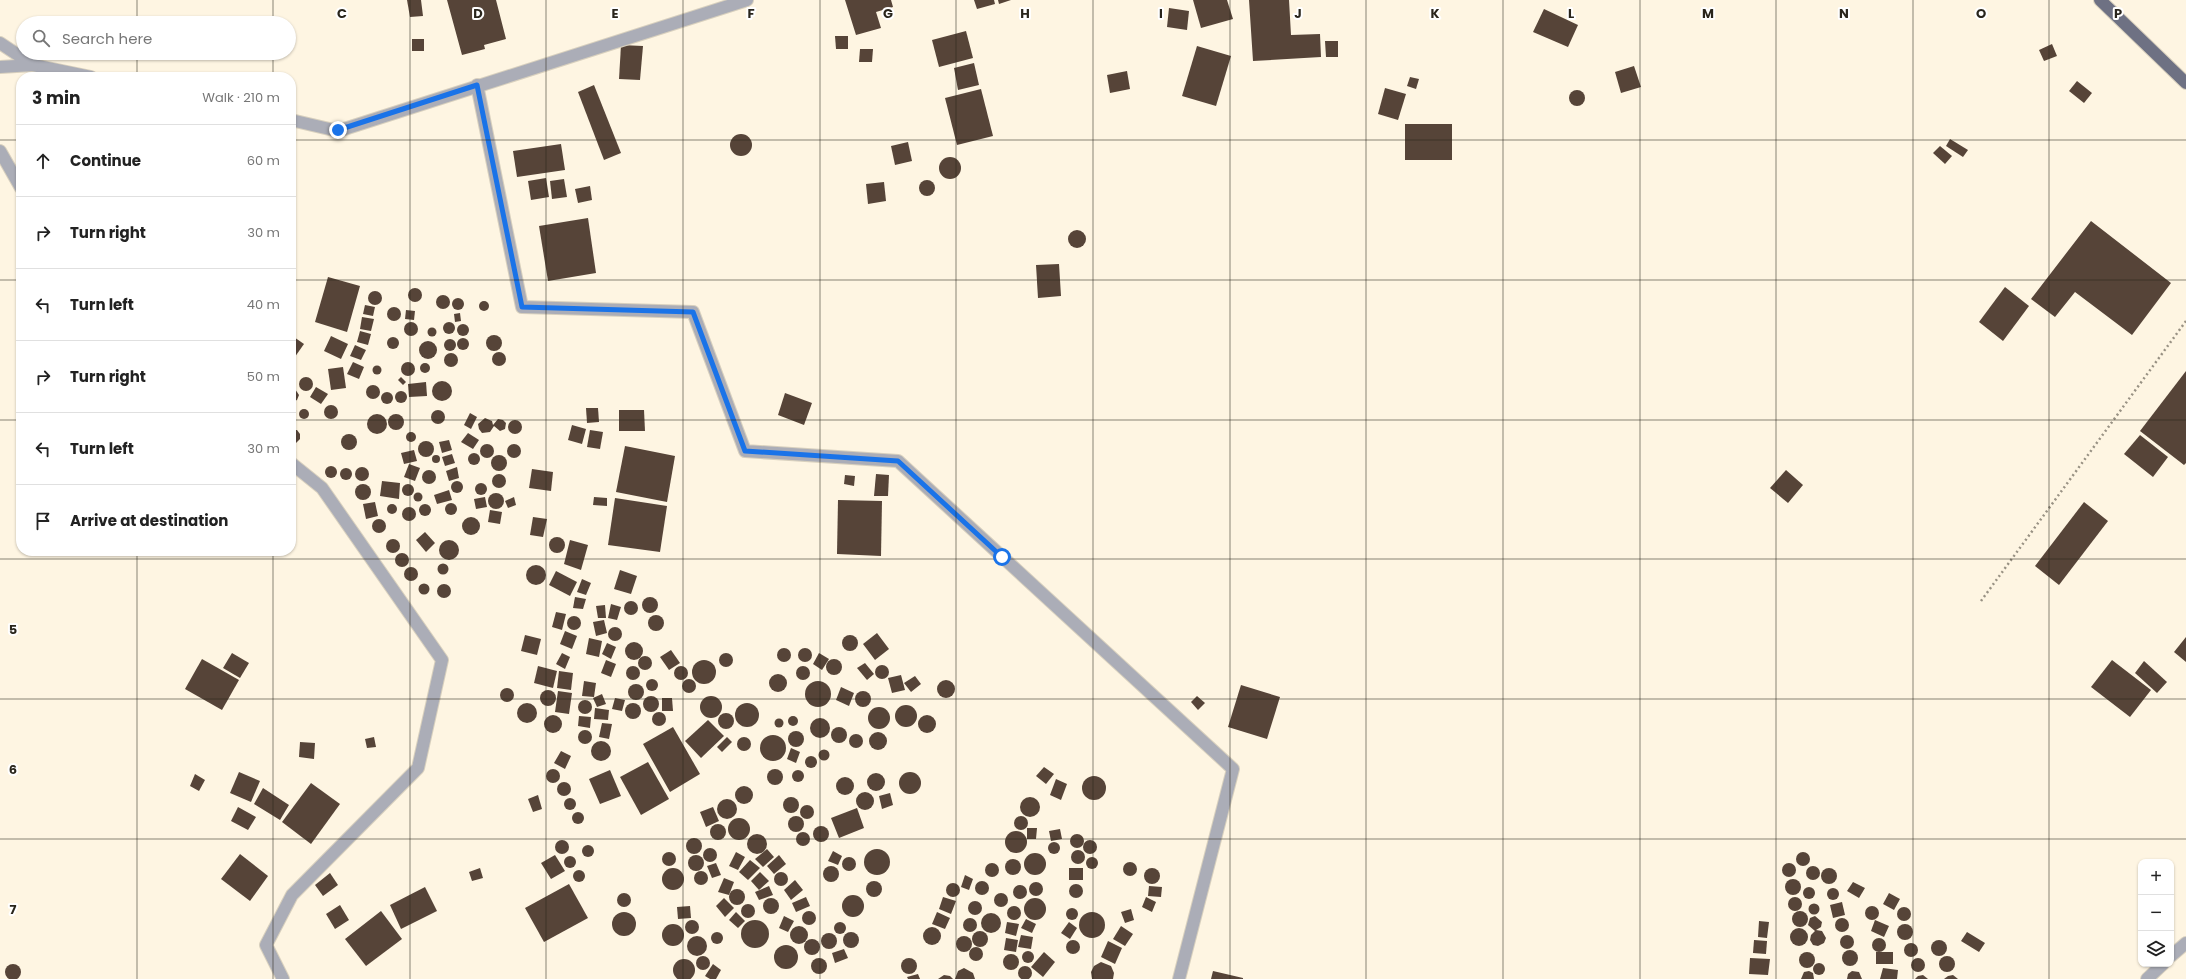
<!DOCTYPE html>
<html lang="en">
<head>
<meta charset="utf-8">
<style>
  :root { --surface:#fff; --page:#f2f2f2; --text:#222; --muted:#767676; --line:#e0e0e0 }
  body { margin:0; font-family:Poppins,sans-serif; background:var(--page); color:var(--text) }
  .controls { position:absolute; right:12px; bottom:12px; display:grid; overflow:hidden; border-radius:8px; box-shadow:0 1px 3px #0004 }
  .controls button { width:36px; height:36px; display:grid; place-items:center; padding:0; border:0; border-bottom:1px solid var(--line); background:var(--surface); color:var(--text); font:20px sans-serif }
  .stop { position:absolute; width:12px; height:12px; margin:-9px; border:3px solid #1a73e8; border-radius:50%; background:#fff }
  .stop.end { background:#1a73e8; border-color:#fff; box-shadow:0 1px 4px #0008 }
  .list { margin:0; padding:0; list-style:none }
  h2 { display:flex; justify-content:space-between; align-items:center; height:52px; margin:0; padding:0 16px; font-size:17px }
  h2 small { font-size:13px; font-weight:400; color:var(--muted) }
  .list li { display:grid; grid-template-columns:26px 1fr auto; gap:12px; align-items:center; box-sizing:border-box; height:72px; padding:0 16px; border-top:1px solid var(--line) }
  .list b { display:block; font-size:15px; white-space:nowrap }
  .list em { font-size:13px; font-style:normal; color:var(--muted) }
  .icon { flex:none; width:22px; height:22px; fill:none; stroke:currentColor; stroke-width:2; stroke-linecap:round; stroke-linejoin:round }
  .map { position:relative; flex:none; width:2186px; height:979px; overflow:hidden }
  .search { position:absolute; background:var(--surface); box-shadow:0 1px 3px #0004; left:16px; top:16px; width:280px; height:44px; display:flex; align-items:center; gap:10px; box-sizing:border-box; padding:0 14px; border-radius:22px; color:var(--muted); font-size:15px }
  .panel { position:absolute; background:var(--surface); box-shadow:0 1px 3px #0004; left:16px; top:72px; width:280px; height:484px; border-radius:16px }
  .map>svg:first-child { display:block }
</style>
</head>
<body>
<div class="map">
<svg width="2186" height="979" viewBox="0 0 2186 979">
  <rect width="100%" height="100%" fill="#fef5e2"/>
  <g fill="#564438">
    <polygon points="407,0 421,0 423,16 410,17"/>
    <polygon points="447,0 496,0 506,39 484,45 485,49 462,55"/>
    <polygon points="845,0 891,0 893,7 876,12 881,28 856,35"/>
    <polygon points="974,0 994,0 995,4 977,9"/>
    <polygon points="998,0 1011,0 999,4"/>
    <polygon points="1193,0 1227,0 1233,19 1201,28"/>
    <polygon points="1249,0 1289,0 1291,35 1320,34 1321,57 1253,61"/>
    <polygon points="1169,8 1189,11 1187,30 1167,27"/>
    <polygon points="1544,9 1578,25 1568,47 1533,32"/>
    <polygon points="966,31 973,58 939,67 932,40"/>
    <polygon points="835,36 848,36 848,49 836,49"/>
    <rect x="412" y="39" width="12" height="12"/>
    <polygon points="1325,41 1338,41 1338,57 1326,57"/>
    <polygon points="2052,44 2057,56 2044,61 2039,50"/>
    <polygon points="621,45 643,46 640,80 619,79"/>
    <polygon points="1197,46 1231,56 1216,106 1182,96"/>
    <polygon points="860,49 873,49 872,62 859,62"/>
    <polygon points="974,63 979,85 958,90 954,68"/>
    <polygon points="1634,66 1641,87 1621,93 1615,72"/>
    <polygon points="1127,71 1130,89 1110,93 1107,75"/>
    <polygon points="1410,77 1419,79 1416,89 1407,86"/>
    <polygon points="2077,81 2092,93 2084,103 2069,91"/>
    <polygon points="594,85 621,153 604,160 578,92"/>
    <polygon points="1385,88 1406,94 1398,120 1378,114"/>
    <polygon points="981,89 993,136 957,145 945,98"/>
    <circle cx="1577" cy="98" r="8"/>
    <rect x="1405" y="124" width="47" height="36"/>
    <circle cx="741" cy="145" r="11"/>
    <polygon points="1950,139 1968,150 1963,157 1946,146"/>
    <polygon points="908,142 912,161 895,165 891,146"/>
    <polygon points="561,144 565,170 517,177 513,151"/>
    <polygon points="1940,146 1952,156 1945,164 1933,153"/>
    <circle cx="950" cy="168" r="11"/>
    <polygon points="546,178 549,197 531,200 528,181"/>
    <polygon points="564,179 567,197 552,199 550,181"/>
    <circle cx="927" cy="188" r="8"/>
    <polygon points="884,182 886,201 868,204 866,184"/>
    <polygon points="590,186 592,200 578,203 575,189"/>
    <polygon points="588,218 596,273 548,281 539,226"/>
    <polygon points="2091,221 2171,283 2132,335 2075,292 2055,317 2031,299"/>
    <circle cx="1077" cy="239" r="9"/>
    <polygon points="1059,264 1061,296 1038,298 1036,265"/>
    <polygon points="328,277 360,286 347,332 315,322"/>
    <polygon points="2005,287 2029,306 2003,341 1979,322"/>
    <circle cx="415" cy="295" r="7"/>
    <circle cx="375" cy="298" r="7"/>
    <circle cx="443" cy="302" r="7"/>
    <circle cx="458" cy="304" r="6"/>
    <circle cx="484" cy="306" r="5"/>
    <polygon points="365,305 375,307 373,316 363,314"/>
    <circle cx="394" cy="314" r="7"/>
    <polygon points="406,310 415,311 414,320 405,319"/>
    <polygon points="460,313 461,321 455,322 454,314"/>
    <polygon points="362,317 374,319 371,331 360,329"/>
    <circle cx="449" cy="328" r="6"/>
    <circle cx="411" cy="329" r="7"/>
    <circle cx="463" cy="330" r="6"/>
    <circle cx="432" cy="332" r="4.5"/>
    <polygon points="360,331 371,334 368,345 357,342"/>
    <polygon points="291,335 304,344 292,361 291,360"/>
    <circle cx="494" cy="343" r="8"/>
    <polygon points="331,336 348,344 341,359 324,351"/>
    <circle cx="393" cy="343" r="6"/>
    <circle cx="463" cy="344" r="6"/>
    <circle cx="450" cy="345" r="6"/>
    <circle cx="428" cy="350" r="9"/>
    <polygon points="355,345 366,350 361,360 350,356"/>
    <circle cx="499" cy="359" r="7"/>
    <circle cx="451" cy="360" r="7"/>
    <circle cx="408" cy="369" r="7"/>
    <polygon points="353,362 364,367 359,379 347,374"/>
    <circle cx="425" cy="368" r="5"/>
    <circle cx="377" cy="370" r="4.5"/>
    <polygon points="343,367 346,388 331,390 328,369"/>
    <polygon points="2186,371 2186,463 2184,465 2140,431"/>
    <polygon points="401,377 406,382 403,385 398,380"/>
    <circle cx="306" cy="384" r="7"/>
    <circle cx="442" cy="391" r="10"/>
    <polygon points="426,382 427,396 409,397 408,384"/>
    <circle cx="373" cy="392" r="7"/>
    <polygon points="316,387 328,394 321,404 310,397"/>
    <polygon points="291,388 295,389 299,395 297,400 291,403"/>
    <circle cx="401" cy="397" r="6"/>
    <circle cx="387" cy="398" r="6"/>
    <polygon points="785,393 812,403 804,425 778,415"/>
    <circle cx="331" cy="412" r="7"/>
    <polygon points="586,408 598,408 599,422 587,423"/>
    <circle cx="304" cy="414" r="5"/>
    <circle cx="438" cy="417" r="7"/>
    <polygon points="619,410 644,410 645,431 619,431"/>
    <polygon points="470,413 477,417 471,429 464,425"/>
    <circle cx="396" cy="422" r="8"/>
    <circle cx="377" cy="424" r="10"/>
    <polygon points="485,418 492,421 493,425 498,419 503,420 506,423 505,429 500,431 494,426 490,432 482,433 479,429 478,424"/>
    <circle cx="515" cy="427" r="7"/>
    <polygon points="572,425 586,429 582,444 568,440"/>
    <polygon points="291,430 297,430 300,434 300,439 295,444 291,444"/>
    <polygon points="590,430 603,432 600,449 587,447"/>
    <circle cx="411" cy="437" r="5"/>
    <polygon points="468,433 479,440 473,449 461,442"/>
    <circle cx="349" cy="442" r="8"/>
    <polygon points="2140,435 2168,457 2153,477 2124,454"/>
    <polygon points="449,440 452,450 442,453 439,442"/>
    <circle cx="426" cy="449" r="8"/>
    <circle cx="487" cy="451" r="7"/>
    <circle cx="514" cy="451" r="7"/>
    <polygon points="625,446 675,456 667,502 616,492"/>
    <polygon points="414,450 417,461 404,464 401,453"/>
    <circle cx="474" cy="459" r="6"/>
    <polygon points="452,454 455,463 445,466 442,457"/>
    <circle cx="436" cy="459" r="4"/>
    <circle cx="499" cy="463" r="8"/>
    <polygon points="409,464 420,468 415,481 404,477"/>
    <circle cx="331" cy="472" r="6"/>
    <polygon points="457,467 459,478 449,481 446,471"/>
    <circle cx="362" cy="474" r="7"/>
    <circle cx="346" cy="474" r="6"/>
    <polygon points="532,469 553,472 551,491 529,488"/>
    <circle cx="429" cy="477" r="7"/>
    <polygon points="1786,470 1803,485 1788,503 1770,488"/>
    <polygon points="876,474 889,475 888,496 874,496"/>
    <circle cx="499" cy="481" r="7"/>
    <polygon points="845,475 855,476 854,486 844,484"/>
    <polygon points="382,481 400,483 399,499 380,496"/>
    <circle cx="457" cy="487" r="6"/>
    <circle cx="481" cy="489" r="6"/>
    <circle cx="363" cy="492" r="8"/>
    <circle cx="408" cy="490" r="6"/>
    <polygon points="449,490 452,500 437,504 434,495"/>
    <circle cx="418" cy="497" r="4.5"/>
    <circle cx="496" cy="501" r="8"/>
    <polygon points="485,497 487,507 476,509 474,499"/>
    <polygon points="514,497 516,505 508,508 505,501"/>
    <polygon points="594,497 607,498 607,506 593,505"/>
    <polygon points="615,498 667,506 660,552 608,545"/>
    <polygon points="838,500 882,501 881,556 837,554"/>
    <polygon points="375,502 378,516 366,519 363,504"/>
    <polygon points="2084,502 2108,521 2059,585 2035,566"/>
    <circle cx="451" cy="509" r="6"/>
    <circle cx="425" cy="510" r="6"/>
    <circle cx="392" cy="509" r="5"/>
    <circle cx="409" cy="514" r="7"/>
    <polygon points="490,510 502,512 500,524 488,522"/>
    <polygon points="533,517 547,519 543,537 530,535"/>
    <circle cx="471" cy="526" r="9"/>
    <circle cx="379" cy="526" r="7"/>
    <polygon points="425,532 435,543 426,552 416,540"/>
    <circle cx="557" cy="545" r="8"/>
    <circle cx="393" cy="546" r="7"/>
    <polygon points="570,540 588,545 581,570 564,564"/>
    <circle cx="449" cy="550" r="10"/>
    <circle cx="402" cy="560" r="7"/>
    <circle cx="443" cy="569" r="5.5"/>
    <circle cx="536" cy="575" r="10"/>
    <circle cx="411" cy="574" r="7"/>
    <polygon points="620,570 637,576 631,594 614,589"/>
    <polygon points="556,571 577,582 570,596 549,585"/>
    <polygon points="582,579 591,583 586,595 577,592"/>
    <circle cx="424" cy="589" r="5.5"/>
    <circle cx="444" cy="591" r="7"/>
    <polygon points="575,597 586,599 583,609 573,608"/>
    <circle cx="650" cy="605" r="8"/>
    <circle cx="631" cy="608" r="7"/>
    <polygon points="611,604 621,607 617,620 608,618"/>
    <polygon points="605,605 606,618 598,618 596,606"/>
    <polygon points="556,612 566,614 562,630 552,627"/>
    <circle cx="656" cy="623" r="8"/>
    <circle cx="574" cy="623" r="7"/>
    <polygon points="604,620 607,633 596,636 593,622"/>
    <circle cx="615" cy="634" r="7"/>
    <polygon points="565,631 577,636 572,649 560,644"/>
    <polygon points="877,633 889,649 875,660 863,644"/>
    <circle cx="850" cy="643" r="8"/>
    <polygon points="525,635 541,639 537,655 521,651"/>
    <polygon points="2186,637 2186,662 2174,652"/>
    <polygon points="589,638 602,641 599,657 586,654"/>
    <circle cx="634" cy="651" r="9"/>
    <polygon points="607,643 616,647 611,659 602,654"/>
    <circle cx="784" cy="655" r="7"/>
    <circle cx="805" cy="655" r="7"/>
    <polygon points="671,650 680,663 669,670 660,657"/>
    <circle cx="726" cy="660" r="7"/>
    <polygon points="232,653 249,663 240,678 223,668"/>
    <polygon points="562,653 570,657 565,669 556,664"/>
    <polygon points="819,653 829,659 822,670 813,664"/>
    <circle cx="645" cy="663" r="7"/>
    <polygon points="202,659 239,680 222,710 185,689"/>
    <circle cx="834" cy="667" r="8"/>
    <polygon points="606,660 616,664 611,677 601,673"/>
    <polygon points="2112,660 2151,690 2130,717 2091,687"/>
    <circle cx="704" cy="672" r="12"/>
    <polygon points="2144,661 2167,682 2157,693 2135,673"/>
    <polygon points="865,663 874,674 867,680 857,668"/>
    <circle cx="882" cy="672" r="7"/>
    <circle cx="803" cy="673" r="7"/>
    <polygon points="538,666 557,671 553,688 534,683"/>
    <circle cx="633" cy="673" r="7"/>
    <circle cx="681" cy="673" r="7"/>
    <polygon points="559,671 573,673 571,690 557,688"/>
    <circle cx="778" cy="683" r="9"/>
    <polygon points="901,675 905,690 892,693 888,678"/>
    <polygon points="915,676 921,684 911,692 904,683"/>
    <circle cx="689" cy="686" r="7"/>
    <circle cx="652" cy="685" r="6"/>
    <circle cx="946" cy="689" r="9"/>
    <circle cx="818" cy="694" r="13"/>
    <polygon points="584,681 596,683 594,697 582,696"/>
    <circle cx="636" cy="692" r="8"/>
    <polygon points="1241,685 1280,697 1267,739 1228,727"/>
    <polygon points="841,687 854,693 849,706 836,700"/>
    <circle cx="507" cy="695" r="7"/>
    <circle cx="548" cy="698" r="8"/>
    <polygon points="558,691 572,693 569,714 555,712"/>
    <circle cx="863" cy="699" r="8"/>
    <polygon points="602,694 606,704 597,707 593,698"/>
    <circle cx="711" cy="707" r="11"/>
    <polygon points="1197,696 1205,703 1198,710 1191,702"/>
    <circle cx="651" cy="704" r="8"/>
    <polygon points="615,698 625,700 622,711 612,709"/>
    <polygon points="662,698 672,698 673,711 662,711"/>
    <circle cx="585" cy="707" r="7"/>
    <circle cx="633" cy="711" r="8"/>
    <circle cx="527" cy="713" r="10"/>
    <circle cx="747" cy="715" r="12"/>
    <circle cx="906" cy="716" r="11"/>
    <circle cx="879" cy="718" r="11"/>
    <polygon points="595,708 609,710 608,720 594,719"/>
    <circle cx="659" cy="719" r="7"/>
    <circle cx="726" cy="721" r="8"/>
    <circle cx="553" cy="724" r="9"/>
    <circle cx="927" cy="724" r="9"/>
    <circle cx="793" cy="721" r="5"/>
    <polygon points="579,716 591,717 590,728 578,726"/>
    <circle cx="820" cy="728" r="10"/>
    <circle cx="779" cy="723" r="4.5"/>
    <polygon points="708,720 724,736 701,758 685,741"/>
    <polygon points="602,723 612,724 609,739 599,737"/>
    <circle cx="839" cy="735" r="8"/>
    <polygon points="673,727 700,774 670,792 643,744"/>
    <circle cx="585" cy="737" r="7"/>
    <circle cx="796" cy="739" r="8"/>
    <circle cx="878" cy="741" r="9"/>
    <circle cx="856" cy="741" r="7"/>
    <circle cx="773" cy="748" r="13"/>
    <circle cx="744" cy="744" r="7"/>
    <polygon points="374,737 376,747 367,748 365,739"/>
    <polygon points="727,737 732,742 722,752 717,747"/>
    <circle cx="601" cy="751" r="10"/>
    <polygon points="300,742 315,743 314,759 299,757"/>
    <polygon points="791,748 800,752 796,763 787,759"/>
    <circle cx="824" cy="755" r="5.5"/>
    <polygon points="561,751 571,756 565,769 554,763"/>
    <circle cx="811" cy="762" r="6"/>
    <polygon points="648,762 669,799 641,815 620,777"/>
    <polygon points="1044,767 1054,774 1046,784 1036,776"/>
    <circle cx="553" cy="776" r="7"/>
    <circle cx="775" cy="777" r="8"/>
    <polygon points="610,770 621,796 600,804 589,779"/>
    <circle cx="798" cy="776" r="6"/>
    <circle cx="910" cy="783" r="11"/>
    <polygon points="239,772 260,781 251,802 230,793"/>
    <circle cx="876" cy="782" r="9"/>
    <polygon points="195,774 205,780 199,791 190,786"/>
    <circle cx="1094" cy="788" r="12"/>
    <circle cx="845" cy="786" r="9"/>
    <polygon points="1056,779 1067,784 1061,800 1050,795"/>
    <circle cx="564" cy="789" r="7"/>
    <polygon points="311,783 340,804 311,844 282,822"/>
    <circle cx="744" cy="795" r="9"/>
    <polygon points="263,788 289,805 280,820 254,804"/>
    <circle cx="865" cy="801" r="9"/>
    <polygon points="890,793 893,805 882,809 879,796"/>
    <polygon points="538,795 542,809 533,812 528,799"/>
    <circle cx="791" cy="805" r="8"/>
    <circle cx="1030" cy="807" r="10"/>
    <circle cx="570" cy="804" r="6"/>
    <circle cx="727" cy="809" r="10"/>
    <circle cx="807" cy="812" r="7"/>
    <polygon points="238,807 256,817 248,830 231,821"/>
    <polygon points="713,807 719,821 706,827 700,812"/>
    <polygon points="857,808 864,828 839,838 831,818"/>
    <circle cx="578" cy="818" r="6"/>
    <circle cx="1021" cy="823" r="7"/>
    <circle cx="796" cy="824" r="8"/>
    <circle cx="739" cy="829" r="11"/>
    <circle cx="718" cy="832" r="8"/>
    <circle cx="821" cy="834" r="8"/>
    <polygon points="1027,828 1037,828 1036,839 1027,839"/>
    <polygon points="1060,829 1062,839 1051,841 1049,831"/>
    <circle cx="1016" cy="842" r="11"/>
    <circle cx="803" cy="839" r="7"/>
    <circle cx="1077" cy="841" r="7"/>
    <circle cx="757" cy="844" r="10"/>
    <circle cx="694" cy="846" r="8"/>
    <circle cx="1090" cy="847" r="7"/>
    <circle cx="562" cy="847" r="7"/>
    <circle cx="1054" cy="848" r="6"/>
    <circle cx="588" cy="851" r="6"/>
    <circle cx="710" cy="855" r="7"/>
    <circle cx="877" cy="862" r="13"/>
    <polygon points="767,849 774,857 763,867 755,859"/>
    <circle cx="1078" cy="857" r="7"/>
    <polygon points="833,851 842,856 838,865 828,861"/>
    <circle cx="1803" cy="859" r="7"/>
    <circle cx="669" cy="859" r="7"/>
    <polygon points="736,852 745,857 738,870 729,866"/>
    <circle cx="1035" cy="864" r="11"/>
    <polygon points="240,854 268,876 250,901 221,879"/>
    <polygon points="555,855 565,871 551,879 541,863"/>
    <polygon points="779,855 786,864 774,874 767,866"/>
    <circle cx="696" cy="863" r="8"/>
    <circle cx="570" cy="862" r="6"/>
    <circle cx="849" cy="864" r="7"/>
    <circle cx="1092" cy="863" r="6"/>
    <circle cx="1013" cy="867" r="8"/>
    <polygon points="750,860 760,868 748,880 739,872"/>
    <circle cx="1130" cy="869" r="7"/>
    <circle cx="992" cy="870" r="7"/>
    <polygon points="716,863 721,875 712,878 707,866"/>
    <circle cx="1789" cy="870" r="7"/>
    <circle cx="831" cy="874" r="8"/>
    <circle cx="1813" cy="873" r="7"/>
    <polygon points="480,868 483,878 472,881 469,872"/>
    <rect x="1069" y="868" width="14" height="12"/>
    <circle cx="673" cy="879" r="11"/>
    <circle cx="1829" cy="876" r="8"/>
    <circle cx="1152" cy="876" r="8"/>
    <circle cx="579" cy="876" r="6"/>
    <circle cx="701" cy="878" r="7"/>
    <polygon points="760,872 769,881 759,890 751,881"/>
    <circle cx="781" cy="879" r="7"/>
    <polygon points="330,873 338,885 323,896 315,885"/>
    <polygon points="965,875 973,879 969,890 961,887"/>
    <polygon points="724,878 734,882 729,895 718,892"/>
    <circle cx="1793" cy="887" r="8"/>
    <polygon points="795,880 803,890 791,900 784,890"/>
    <circle cx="982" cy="888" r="7"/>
    <circle cx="874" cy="889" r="8"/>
    <circle cx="1036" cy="889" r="7"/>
    <polygon points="1853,882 1865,888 1859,898 1847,891"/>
    <circle cx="953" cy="890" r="7"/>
    <circle cx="1076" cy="891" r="7"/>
    <polygon points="569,884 588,918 544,942 525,908"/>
    <circle cx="1020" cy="892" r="7"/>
    <polygon points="769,886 773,895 759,900 755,892"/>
    <polygon points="1149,886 1162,887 1161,897 1148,896"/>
    <circle cx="1809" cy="893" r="6"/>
    <polygon points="425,887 437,911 401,929 390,905"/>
    <circle cx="1833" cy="894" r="6"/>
    <circle cx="737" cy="897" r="8"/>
    <circle cx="624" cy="900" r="7"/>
    <polygon points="1889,893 1900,899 1894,910 1883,904"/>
    <circle cx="1001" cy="900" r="7"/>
    <circle cx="853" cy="906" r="11"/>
    <circle cx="1795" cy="904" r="7"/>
    <polygon points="806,897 810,906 796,912 792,903"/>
    <polygon points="943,897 956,901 951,914 939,909"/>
    <polygon points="1146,897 1156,902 1152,912 1142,907"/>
    <polygon points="724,898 734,908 725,917 716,906"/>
    <circle cx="1035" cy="909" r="11"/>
    <circle cx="771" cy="906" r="8"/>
    <circle cx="975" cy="908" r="7"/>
    <polygon points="1842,902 1845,915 1833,918 1830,905"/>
    <circle cx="1814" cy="909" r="5.5"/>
    <circle cx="748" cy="911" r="7"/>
    <polygon points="340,905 349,920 335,929 326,914"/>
    <circle cx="1872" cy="913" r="7"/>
    <circle cx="1014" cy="913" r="7"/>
    <polygon points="690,906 691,918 678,919 677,907"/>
    <circle cx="1904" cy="914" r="7"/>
    <circle cx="1072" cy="914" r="6"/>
    <polygon points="1131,909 1134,920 1125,923 1121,912"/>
    <circle cx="809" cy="918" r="7"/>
    <polygon points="381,911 402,939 366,966 345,939"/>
    <circle cx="1800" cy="919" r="8"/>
    <polygon points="736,912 745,921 738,928 729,920"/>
    <polygon points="937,912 950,918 945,929 932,924"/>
    <circle cx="624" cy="924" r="12"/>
    <circle cx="1092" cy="925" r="13"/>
    <circle cx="991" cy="923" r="10"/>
    <polygon points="784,916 794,921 788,932 779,928"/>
    <polygon points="1815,916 1822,922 1821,927 1816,930 1822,931 1826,938 1824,943 1818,946 1813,945 1810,940 1811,935 1815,931 1808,925 1810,918"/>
    <circle cx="1842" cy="925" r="7"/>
    <circle cx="970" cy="925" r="7"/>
    <polygon points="1026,919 1036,924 1032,933 1021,928"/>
    <circle cx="692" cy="927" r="7"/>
    <polygon points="1875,920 1889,926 1884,937 1871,931"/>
    <circle cx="755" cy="934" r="14"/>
    <polygon points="1759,921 1769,922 1767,938 1758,937"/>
    <circle cx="840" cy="928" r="6"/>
    <polygon points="1007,922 1019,924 1016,936 1005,933"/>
    <polygon points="1069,922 1077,928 1070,939 1061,933"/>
    <circle cx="673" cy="935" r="11"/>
    <circle cx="1905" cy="932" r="8"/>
    <polygon points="1121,926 1133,934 1125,946 1113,939"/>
    <circle cx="799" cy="935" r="9"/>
    <circle cx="932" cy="936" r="9"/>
    <circle cx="1799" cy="937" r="9"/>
    <circle cx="980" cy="939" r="8"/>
    <circle cx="851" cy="940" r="8"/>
    <polygon points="1967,932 1985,943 1979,952 1961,941"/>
    <circle cx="717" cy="938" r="6"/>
    <circle cx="829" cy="941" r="8"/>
    <circle cx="1847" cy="942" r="7"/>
    <polygon points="1021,935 1033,937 1031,949 1018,947"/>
    <circle cx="697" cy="946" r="10"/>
    <circle cx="964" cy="944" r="8"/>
    <polygon points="1006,938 1018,940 1016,952 1004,950"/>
    <circle cx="1879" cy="945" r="7"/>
    <circle cx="812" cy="947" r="8"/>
    <circle cx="1073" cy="947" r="7"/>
    <polygon points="1754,940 1767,941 1766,954 1753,953"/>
    <circle cx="1939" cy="948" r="8"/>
    <polygon points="1108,941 1122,948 1115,964 1101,957"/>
    <circle cx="1911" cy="950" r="7"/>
    <circle cx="786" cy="957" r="12"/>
    <circle cx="976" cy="954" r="7"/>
    <polygon points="844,949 848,958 835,963 832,953"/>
    <circle cx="1850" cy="958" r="8"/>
    <circle cx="1028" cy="957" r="6"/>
    <polygon points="1044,952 1055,962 1043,977 1031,967"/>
    <rect x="1876" y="952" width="17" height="12"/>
    <circle cx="1807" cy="960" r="8"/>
    <circle cx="1011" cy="962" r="8"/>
    <circle cx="1947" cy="964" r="8"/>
    <circle cx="703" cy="963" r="7"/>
    <circle cx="909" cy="966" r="8"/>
    <circle cx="1918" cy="965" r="7"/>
    <circle cx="819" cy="966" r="8"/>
    <polygon points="1750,958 1770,959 1768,975 1749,974"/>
    <circle cx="684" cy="970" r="11"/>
    <polygon points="1101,962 1111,966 1114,973 1113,979 1092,979 1091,972 1094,966"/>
    <circle cx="1819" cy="969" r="6"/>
    <polygon points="713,964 721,970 716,979 710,979 705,976"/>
    <circle cx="13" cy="972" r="8"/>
    <circle cx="1025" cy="973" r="7"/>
    <polygon points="964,968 973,973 975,979 955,979 958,971"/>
    <polygon points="1883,968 1898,970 1897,979 1880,979"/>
    <polygon points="1213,971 1243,978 1243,979 1211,979"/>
    <polygon points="1809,971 1813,973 1814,979 1801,979 1804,972"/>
    <polygon points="1852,971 1859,972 1862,979 1847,979 1848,974"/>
    <polygon points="918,974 920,979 908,979 907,977"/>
    <polygon points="944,975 950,976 953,979 938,979"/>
    <polygon points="1923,975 1928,979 1915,979 1918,976"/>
    <polygon points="1953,975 1958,979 1944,979 1948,976"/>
  </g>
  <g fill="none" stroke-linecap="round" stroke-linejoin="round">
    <defs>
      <g id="street">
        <polyline points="0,43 33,65 91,77"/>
        <polyline points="0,67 33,65"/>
        <polyline points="477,85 522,307 693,312 745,451 898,461 1233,769 1179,979"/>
        <polyline points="291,120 338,131 747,0"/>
        <polyline points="0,151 21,188"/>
        <polyline points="2171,956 2186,943"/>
        <polyline points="283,979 266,945 292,895 418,768 442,660 322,488 291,463"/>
        <polyline points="2147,979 2163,964"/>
      </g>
      <polyline id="primary" points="2100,0 2186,83"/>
    </defs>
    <use href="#street" stroke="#d8d0be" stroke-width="14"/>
    <use href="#primary" stroke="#d8d0be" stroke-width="14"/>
    <polyline stroke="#989183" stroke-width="2.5" stroke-dasharray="2 3" stroke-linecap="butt" points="1981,601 2186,321"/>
    <use href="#street" stroke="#abadb7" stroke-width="12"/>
    <use href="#primary" stroke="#6e7183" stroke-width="12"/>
  </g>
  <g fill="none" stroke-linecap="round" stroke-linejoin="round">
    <polyline stroke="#1a73e8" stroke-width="5" points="338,130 477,85 522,307 693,312 745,451 898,461 1002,557"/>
  </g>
  <path fill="none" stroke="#29251c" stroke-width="1" stroke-opacity="0.55" d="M137,0v23M273,0v23M410,0v979M546,0v979M683,0v979M820,0v979M956,0v979M1093,0v979M1230,0v979M1366,0v979M1503,0v979M1640,0v979M1776,0v979M1913,0v979M2049,0v979M137,53v24M273,53v24M0,140h21M291,140h1895M0,280h21M291,280h1895M0,420h21M291,420h1895M137,551v428M273,551v428M0,559h2186M0,699h2186M0,839h2186"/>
  <g font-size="13" text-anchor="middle" font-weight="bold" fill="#29251c" stroke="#fff" stroke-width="4" stroke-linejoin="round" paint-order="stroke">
    <text x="342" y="18">C</text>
    <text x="478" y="18">D</text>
    <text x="615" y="18">E</text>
    <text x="751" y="18">F</text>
    <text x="888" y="18">G</text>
    <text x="1025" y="18">H</text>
    <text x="1161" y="18">I</text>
    <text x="1298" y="18">J</text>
    <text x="1435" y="18">K</text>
    <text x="1571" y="18">L</text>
    <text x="1708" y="18">M</text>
    <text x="1844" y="18">N</text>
    <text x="1981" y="18">O</text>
    <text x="2118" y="18">P</text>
    <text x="13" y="634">5</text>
    <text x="13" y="774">6</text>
    <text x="13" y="914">7</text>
  </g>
</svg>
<div class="controls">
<button>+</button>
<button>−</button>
<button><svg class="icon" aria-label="layers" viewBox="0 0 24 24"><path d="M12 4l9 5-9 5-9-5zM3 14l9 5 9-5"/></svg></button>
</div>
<div class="stop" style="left:1002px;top:557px"></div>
<div class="stop end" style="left:338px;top:130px"></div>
<div class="search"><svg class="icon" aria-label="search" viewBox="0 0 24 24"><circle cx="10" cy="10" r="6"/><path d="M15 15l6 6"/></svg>Search here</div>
<section class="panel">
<h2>3 min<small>Walk · 210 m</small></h2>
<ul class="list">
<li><svg class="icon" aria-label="ahead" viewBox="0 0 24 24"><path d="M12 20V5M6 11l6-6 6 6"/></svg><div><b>Continue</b></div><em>60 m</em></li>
<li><svg class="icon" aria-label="right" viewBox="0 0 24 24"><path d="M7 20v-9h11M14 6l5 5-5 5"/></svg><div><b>Turn right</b></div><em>30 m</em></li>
<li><svg class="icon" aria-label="left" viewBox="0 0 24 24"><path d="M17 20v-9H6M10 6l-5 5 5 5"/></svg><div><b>Turn left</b></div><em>40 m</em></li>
<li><svg class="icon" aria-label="right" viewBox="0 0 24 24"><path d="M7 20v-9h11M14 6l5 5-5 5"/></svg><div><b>Turn right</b></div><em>50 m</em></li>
<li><svg class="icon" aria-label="left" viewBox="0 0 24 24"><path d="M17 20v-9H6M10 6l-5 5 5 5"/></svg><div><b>Turn left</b></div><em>30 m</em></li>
<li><svg class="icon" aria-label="arrive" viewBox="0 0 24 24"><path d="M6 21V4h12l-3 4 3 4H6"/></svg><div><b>Arrive at destination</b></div></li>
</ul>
</section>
</div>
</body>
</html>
